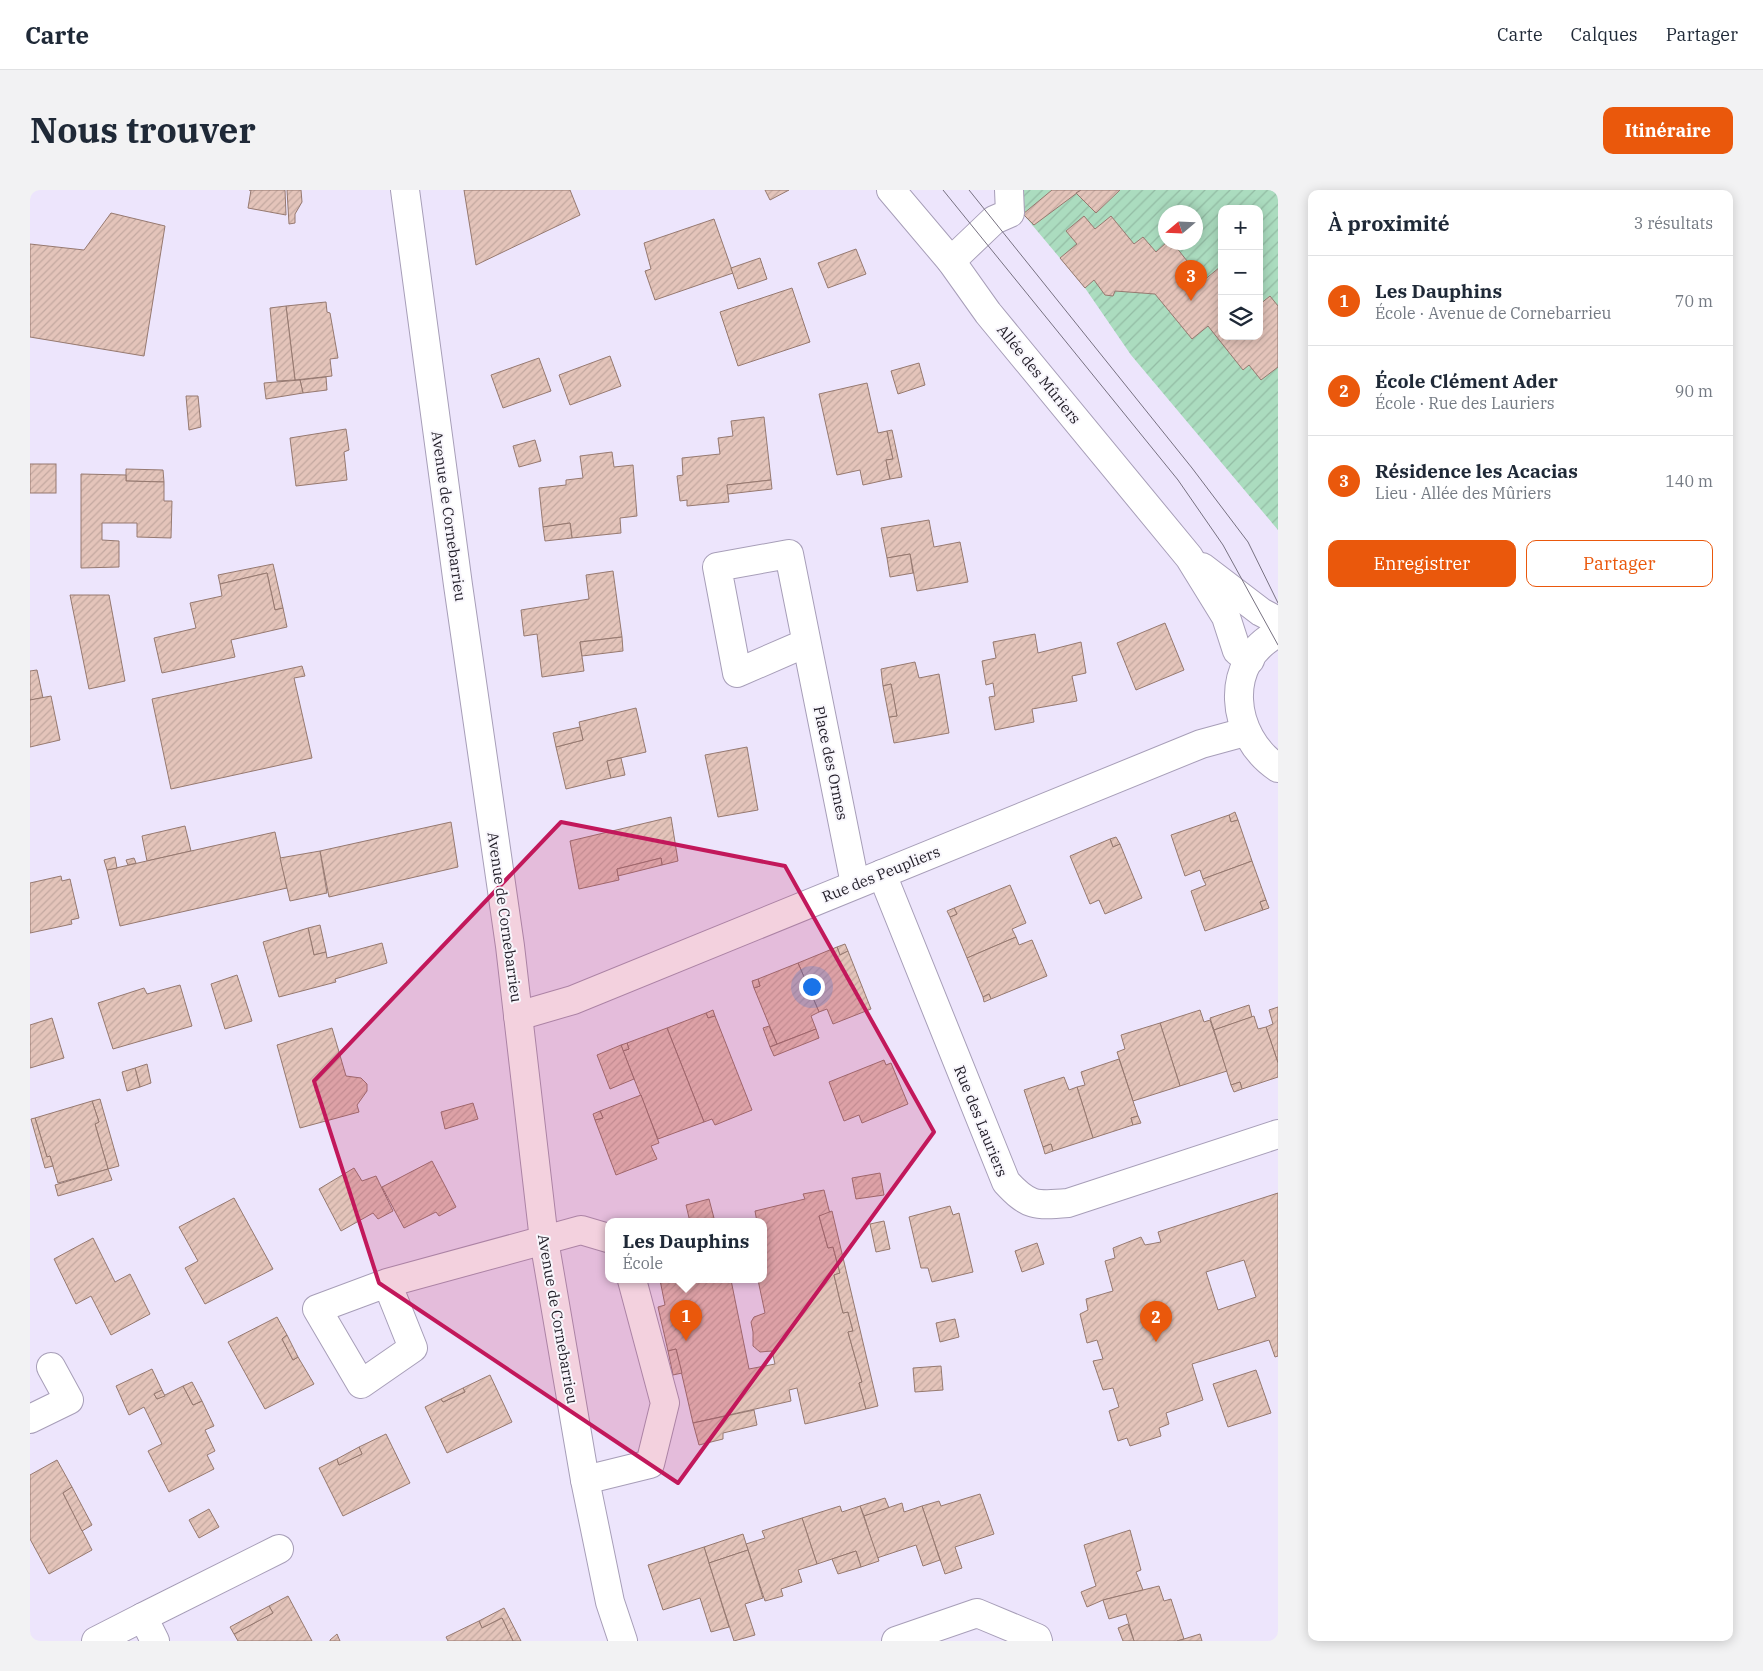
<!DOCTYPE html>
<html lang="fr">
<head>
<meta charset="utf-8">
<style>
  :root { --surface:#fff; --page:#f2f2f3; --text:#1f2937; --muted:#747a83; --line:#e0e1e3; --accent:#ea580c }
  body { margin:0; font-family:"IBM Plex Serif",serif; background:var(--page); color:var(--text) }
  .controls { position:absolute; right:15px; top:15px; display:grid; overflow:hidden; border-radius:10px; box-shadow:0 2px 12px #0003 }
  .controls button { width:45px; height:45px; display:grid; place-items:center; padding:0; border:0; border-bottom:1px solid var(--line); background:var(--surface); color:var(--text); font:25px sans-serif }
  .compass { position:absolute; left:1128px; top:15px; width:45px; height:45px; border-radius:50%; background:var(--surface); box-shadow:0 2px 12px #0003; rotate:251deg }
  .you { position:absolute; left:781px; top:796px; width:18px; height:18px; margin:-12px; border:4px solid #fff; border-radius:50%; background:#1a73e8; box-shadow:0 0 0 8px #1a73e833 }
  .badge { display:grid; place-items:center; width:32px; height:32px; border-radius:50%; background:var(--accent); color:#fff; font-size:16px; font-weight:700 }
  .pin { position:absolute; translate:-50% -41px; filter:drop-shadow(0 1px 2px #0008) }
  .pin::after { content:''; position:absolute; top:26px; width:18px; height:15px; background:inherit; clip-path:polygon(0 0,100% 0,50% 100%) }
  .popup { position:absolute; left:575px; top:1028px; width:162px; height:65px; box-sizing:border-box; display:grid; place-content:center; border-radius:10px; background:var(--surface); filter:drop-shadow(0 1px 4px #0005); font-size:16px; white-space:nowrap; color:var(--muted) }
  .popup b { font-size:19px; color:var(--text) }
  .popup::after { content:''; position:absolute; left:50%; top:100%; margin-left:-10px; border:10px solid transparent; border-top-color:var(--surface) }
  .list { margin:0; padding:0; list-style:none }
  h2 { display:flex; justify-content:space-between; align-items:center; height:65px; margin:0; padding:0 20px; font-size:21px }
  h2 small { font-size:16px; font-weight:400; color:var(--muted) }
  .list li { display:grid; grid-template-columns:32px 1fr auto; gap:15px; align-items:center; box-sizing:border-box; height:90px; padding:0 20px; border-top:1px solid var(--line) }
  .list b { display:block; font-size:19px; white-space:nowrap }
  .list p { margin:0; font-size:16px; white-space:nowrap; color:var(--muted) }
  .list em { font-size:16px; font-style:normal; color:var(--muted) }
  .actions { display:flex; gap:10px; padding:15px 20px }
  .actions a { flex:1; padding:11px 0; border:1px solid var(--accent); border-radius:10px; text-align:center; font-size:18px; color:var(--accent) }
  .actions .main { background:var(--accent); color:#fff }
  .icon { flex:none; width:28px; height:28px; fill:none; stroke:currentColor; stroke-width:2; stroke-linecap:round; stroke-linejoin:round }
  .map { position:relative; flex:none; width:1248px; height:1451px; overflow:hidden; border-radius:10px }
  header { display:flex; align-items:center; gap:30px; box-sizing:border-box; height:70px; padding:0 25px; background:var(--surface); border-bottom:1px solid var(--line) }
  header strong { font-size:24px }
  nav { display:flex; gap:28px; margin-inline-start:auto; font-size:18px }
  .intro { display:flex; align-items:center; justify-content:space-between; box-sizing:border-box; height:120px; padding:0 30px }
  h1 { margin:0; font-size:35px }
  .button { padding:12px 22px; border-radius:10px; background:var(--accent); color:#fff; font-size:18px; font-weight:700 }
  main { display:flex; gap:30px; padding:0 30px }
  aside { flex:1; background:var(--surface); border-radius:10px; box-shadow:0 2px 12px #0003 }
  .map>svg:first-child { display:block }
</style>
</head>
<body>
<header>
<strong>Carte</strong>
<nav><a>Carte</a><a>Calques</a><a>Partager</a></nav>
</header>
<div class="intro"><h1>Nous trouver</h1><a class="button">Itinéraire</a></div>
<main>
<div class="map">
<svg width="1248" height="1451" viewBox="0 0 1248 1451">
  <defs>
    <pattern id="garden-furrows" width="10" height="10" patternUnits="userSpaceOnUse" patternTransform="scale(1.25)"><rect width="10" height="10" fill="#abdcbf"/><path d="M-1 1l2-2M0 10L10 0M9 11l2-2" fill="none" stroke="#93bca4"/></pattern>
    <pattern id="building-hatch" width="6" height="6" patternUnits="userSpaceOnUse" patternTransform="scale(1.25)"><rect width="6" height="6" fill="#e4c4ba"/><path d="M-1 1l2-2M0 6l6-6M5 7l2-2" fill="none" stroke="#c3a8a0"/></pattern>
  </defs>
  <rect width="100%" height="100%" fill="#ede5fc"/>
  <path fill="url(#garden-furrows)" fill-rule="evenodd" d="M994,0h50l22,23 23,-23h159v340l-147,-175 -46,-67 -62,-74zM1192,19h37v127h-37zM1136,22h30v30h-30z"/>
  <g fill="url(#building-hatch)" stroke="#967970" fill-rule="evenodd">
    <polygon points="219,0 255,0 256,25 218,18 221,0"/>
    <polygon points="257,0 271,0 272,12 265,24 265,33 259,34"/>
    <polygon points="434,0 540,0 550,25 446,75"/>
    <polygon points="735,0 759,0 740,10"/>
    <polygon points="1022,0 1051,0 1004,35 993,24"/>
    <polygon points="1051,0 1090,0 1066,23 1046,3"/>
    <polygon points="81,23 135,36 114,166 0,147 0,54 54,60"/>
    <polygon points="1054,26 1065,39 1081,26 1104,54 1113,47 1126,62 1137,52 1142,52 1173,91 1190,77 1192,146 1229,146 1229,115 1240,106 1248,116 1248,177 1231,190 1219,175 1213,180 1178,136 1162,149 1125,104 1085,101 1083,106 1075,105 1064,90 1055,98 1030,68 1047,54 1036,41"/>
    <polygon points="684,29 703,83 625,110 615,81 621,79 614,53"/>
    <polygon points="826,59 836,84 798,98 788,73"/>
    <polygon points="730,68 737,89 708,99 701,78"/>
    <polygon points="762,98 780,152 708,176 690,122"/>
    <polygon points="296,112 297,122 300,123 308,168 300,169 302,186 265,190 256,116"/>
    <polygon points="256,116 265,190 247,191 240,118"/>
    <polygon points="580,166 591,196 540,215 529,185"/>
    <polygon points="509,168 521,201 473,218 461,185"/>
    <polygon points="889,173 895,195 868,204 861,181"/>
    <polygon points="296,187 297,200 273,203 270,190"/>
    <polygon points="270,190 273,203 236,209 234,193"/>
    <polygon points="837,193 848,243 857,241 863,269 856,270 860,289 833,295 830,280 807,285 789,204"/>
    <polygon points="156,206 168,206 171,237 159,240"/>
    <polygon points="734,227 741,290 697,295 699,312 657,316 657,310 650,311 647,286 653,285 652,268 690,264 688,248 703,246 701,231"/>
    <polygon points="316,239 319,260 314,262 317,290 266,296 260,248"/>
    <polygon points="862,240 872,287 860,289 856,270 863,269 857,241"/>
    <polygon points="505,250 511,271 489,277 483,256"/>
    <polygon points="582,262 584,277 603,275 607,326 590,328 591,343 542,348 540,333 513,337 509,298 536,295 536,290 553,288 550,266"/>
    <rect x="0" y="274" width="26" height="29"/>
    <polygon points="96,279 133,280 134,292 96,291"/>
    <polygon points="51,284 96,285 96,291 134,292 134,311 142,311 141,348 107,347 107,333 72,333 72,350 89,351 89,377 51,378"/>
    <polygon points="741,290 742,299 698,304 697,295"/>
    <polygon points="899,330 904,357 930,352 938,392 887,401 880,364 857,368 851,338"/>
    <polygon points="540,333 542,348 515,351 513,337"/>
    <polygon points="880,364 883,383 860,387 857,368"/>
    <polygon points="243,374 253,418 245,420 237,383 190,394 188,385"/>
    <polygon points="583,381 592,447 550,452 554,481 512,487 507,444 494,446 491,420 559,409 556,385"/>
    <polygon points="237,383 245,420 253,418 257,437 201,450 205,467 132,483 124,448 166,438 160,413 192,406 190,394"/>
    <polygon points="40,405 79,405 95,491 59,499"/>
    <polygon points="1135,433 1154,480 1106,500 1087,453"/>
    <polygon points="1005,444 1008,463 1051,452 1056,483 1042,486 1047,511 1002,519 1004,532 965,540 959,507 965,506 963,493 956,495 952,471 966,468 963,452"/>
    <polygon points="592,447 593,461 552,466 550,452"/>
    <polygon points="885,472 889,488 909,484 919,543 864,553 859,527 867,526 861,494 853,496 851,479"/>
    <polygon points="272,476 275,486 264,488 282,568 141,599 122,509"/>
    <polygon points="7,480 13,508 0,510 0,481"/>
    <polygon points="861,494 867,526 859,527 853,496"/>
    <polygon points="21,506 30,550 0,557 0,510"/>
    <polygon points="606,518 616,562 577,571 581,588 536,599 526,557 553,550 549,532"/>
    <polygon points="550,537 553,550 526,557 523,543"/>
    <polygon points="717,557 728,620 688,627 675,565"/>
    <polygon points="591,568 595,585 581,588 577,571"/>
    <polygon points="1205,622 1208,630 1201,632 1199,625"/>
    <polygon points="1199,625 1201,632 1208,630 1222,671 1173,689 1170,680 1155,686 1141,645"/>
    <polygon points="641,627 648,671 632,675 631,668 587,679 589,690 549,699 540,651"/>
    <polygon points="421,632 428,677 299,707 290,661"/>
    <polygon points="155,636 161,661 117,671 112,646"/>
    <polygon points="245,642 257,698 90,736 77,680"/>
    <polygon points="1086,647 1090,654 1083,657 1080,649"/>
    <polygon points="1080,649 1083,657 1090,654 1112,708 1075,724 1069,710 1060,714 1040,666"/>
    <polygon points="290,661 297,703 260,711 250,668"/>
    <polygon points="85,667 87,678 77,680 74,670"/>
    <polygon points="104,668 106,673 98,675 96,670"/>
    <polygon points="631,668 632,675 588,686 587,679"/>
    <polygon points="1222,671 1236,710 1230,712 1233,720 1175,741 1161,701 1176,695 1173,689"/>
    <polygon points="31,686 32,691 40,689 49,728 41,730 42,734 0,743 0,693"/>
    <polygon points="980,695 996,733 982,739 986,747 937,768 920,727 927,724 924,718"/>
    <polygon points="1236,710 1239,718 1233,720 1230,712"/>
    <polygon points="924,718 927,724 920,727 917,721"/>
    <polygon points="290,735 296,762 284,765 278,738"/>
    <polygon points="278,738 284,765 296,762 297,768 352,753 357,773 305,789 306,792 249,807 233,752"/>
    <polygon points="986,747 989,755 1002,750 1017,786 961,809 959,804 953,807 937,768"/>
    <polygon points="815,754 818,761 810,765 807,757"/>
    <polygon points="807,757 810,765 818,761 841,819 803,834 797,819 789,822 768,773"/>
    <polygon points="768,773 789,822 781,826 786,839 747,854 724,798 730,796 728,789"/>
    <polygon points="207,785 222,831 195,839 181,794"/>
    <polygon points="728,789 730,796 724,798 722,791"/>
    <polygon points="150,795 162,836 83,859 68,813 114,798 117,804"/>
    <polygon points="959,804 961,809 954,812 953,807"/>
    <polygon points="1219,815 1222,827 1184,840 1180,828"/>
    <polygon points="1248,817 1248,873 1236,837 1243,834 1239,820"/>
    <polygon points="683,820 685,826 678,828 676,823"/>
    <polygon points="1170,820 1174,832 1180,830 1197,881 1150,896 1130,833"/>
    <polygon points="676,823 678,828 685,826 722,920 685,935 682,929 674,932 637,838"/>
    <polygon points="1224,826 1228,839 1236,837 1248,873 1248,887 1212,899 1210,892 1201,895 1184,840"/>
    <polygon points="22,828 34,868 0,878 0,835"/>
    <polygon points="1130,833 1150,896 1103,911 1087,862 1095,859 1091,845"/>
    <polygon points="739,836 747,854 740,857 733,838"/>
    <polygon points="302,838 316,886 331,888 337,894 337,901 327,915 329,922 270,938 247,855"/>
    <polygon points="637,838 674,932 628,949 593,861 599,859 597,853"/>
    <polygon points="786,839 789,848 744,866 740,857"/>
    <polygon points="597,853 599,859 593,861 591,855"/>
    <polygon points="591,855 604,889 580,899 567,865"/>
    <polygon points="1089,869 1108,926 1101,928 1103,935 1063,948 1047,897 1055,895 1051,882"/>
    <polygon points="854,870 856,875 861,873 878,914 832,933 829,925 814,931 799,892"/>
    <polygon points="117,874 121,893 110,897 105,878"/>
    <polygon points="105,878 110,897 97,901 92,882"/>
    <polygon points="1034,887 1039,900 1047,897 1063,948 1023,961 1021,954 1013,957 994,900"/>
    <polygon points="1210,892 1212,899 1204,902 1201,895"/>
    <polygon points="611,905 629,953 621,956 627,969 586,985 565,930 573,928 570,921"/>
    <polygon points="70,909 89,976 78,979 65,934 69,932 62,911"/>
    <polygon points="62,911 69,932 65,934 78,979 28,993 20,966 17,967 5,928"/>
    <polygon points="443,913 448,929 415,939 411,922"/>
    <polygon points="570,921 573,928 565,930 563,924"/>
    <polygon points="1108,926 1111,933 1103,935 1101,928"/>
    <polygon points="5,928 17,967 20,966 23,976 15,978 1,929"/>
    <polygon points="1021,954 1023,961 1015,964 1013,957"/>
    <polygon points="402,971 426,1017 409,1026 406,1022 374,1038 352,997"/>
    <polygon points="324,978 332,991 346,986 363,1021 348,1029 343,1023 311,1041 289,999"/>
    <polygon points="78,979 82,990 28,1006 25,995"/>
    <polygon points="850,983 854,1005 826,1009 822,988"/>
    <polygon points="794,1000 800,1024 789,1026 798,1058 803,1057 810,1083 804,1085 813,1123 818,1122 823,1141 818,1142 832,1192 829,1193 836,1219 775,1234 767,1198 759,1200 761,1211 663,1233 646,1159 638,1161 628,1117 635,1115 630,1090 701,1090 719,1179 745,1174 742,1161 730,1162 723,1156 723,1142 721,1132 724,1127 735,1123 728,1090 734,1090 734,1032 727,1032 725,1021 775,1009 773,1004"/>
    <path d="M1248,1003v163l-3,1 -6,-17 -77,24 11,36 -37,13 3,11 -10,4 2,8 -31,10 -3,-8 -9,3 -9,-30 10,-4 -6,-19 -10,2 -10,-29 10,-2 -6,-19 -10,3 -7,-29 8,-4 -2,-11 27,-8 -8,-30 10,-3 -2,-10 28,-11 4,8 16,-3 -3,-10zM1214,1070l12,37 -38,13 -12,-38z"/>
    <polygon points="204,1008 243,1079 175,1114 155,1078 168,1071 149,1037"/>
    <polygon points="679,1009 685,1032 690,1032 660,1032 656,1015"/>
    <polygon points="920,1016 923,1025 929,1023 943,1082 902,1092 898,1078 891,1078 879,1027"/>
    <polygon points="802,1021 848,1216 836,1219 829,1193 832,1192 818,1142 823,1141 818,1122 813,1123 804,1085 810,1083 803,1057 798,1058 789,1026"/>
    <polygon points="854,1031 860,1059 846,1062 840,1034"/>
    <polygon points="63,1048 85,1092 100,1084 120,1124 81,1145 61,1106 46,1114 24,1069"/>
    <polygon points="1007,1053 1014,1074 992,1082 985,1061"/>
    <polygon points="247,1127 257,1145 252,1149 263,1170 268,1167 284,1194 235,1219 198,1152"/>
    <polygon points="925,1129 929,1147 910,1152 906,1133"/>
    <polygon points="257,1145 268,1167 263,1170 252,1149"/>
    <polygon points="646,1159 652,1183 643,1185 638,1161"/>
    <polygon points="911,1176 913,1200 885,1202 883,1178"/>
    <polygon points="122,1179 132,1200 124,1204 127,1209 153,1196 163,1215 172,1211 184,1236 175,1240 185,1261 177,1265 184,1279 139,1302 118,1261 132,1254 114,1217 99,1225 86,1196"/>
    <polygon points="1226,1180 1241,1223 1198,1237 1183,1194"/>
    <polygon points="460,1185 482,1232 417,1263 395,1217 411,1209 413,1212 435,1202 433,1198"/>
    <polygon points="162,1192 172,1211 163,1215 153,1196"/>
    <polygon points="433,1198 435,1202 413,1212 411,1209"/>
    <polygon points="132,1200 135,1206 127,1209 124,1204"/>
    <polygon points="724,1220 727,1235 693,1243 693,1249 669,1255 663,1233"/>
    <polygon points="356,1244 380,1293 313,1326 289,1278 307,1269 309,1275 332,1264 329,1257"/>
    <polygon points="329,1257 332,1264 309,1275 307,1269"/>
    <polygon points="27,1270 42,1297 33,1303 62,1360 19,1384 0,1349 0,1285"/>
    <polygon points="42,1297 62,1335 52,1341 33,1303"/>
    <polygon points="950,1304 964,1344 925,1357 932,1378 915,1384 892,1316 909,1311 911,1316"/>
    <polygon points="855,1308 859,1318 834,1326 830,1316"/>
    <polygon points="872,1313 874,1322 892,1316 910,1370 893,1376 886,1355 847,1368 834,1326"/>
    <polygon points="810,1316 812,1322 830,1316 849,1371 831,1377 826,1361 787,1374 772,1328"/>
    <polygon points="179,1319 189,1337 169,1348 159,1330"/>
    <polygon points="772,1328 787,1374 768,1380 772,1392 751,1399 753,1406 735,1411 716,1354 735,1348 732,1341"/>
    <polygon points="1100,1340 1111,1380 1106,1382 1113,1400 1073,1410 1057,1417 1051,1402 1066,1396 1054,1355"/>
    <polygon points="713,1344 718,1360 679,1373 674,1357"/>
    <polygon points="674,1357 699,1437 681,1442 670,1408 633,1420 618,1375"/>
    <polygon points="718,1360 733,1408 715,1414 725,1445 704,1451 679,1373"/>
    <polygon points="826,1361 831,1377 808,1384 802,1369"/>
    <polygon points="1129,1396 1134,1411 1141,1409 1154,1449 1147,1451 1104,1451 1096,1424 1079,1429 1073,1410"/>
    <polygon points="258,1406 282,1451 208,1451 204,1444 243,1423 239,1416"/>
    <polygon points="239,1416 243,1423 204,1444 200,1437"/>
    <polygon points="474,1418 491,1451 483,1451 472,1428 452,1438 449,1431"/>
    <polygon points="472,1428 483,1451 418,1451 416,1447 449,1431 452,1438"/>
    <polygon points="1098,1434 1104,1451 1093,1451 1088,1438"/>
    <polygon points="307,1444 310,1451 300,1451 300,1450"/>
    <polygon points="1170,1444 1172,1451 1147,1451 1154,1449"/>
  </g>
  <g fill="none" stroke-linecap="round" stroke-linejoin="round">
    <defs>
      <g id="minor">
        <polyline points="375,0 428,395 480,756 514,1050 555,1290 580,1412 593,1451"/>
        <polyline points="861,0 921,71 958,123 1159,367 1196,427 1207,461 1220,470"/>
        <polyline points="921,71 964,30 980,23 979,0"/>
        <polyline points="1172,377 1231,422 1248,431"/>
        <path d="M1248,443c-56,29 -48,103 0,135"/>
        <polyline points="776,453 707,483 687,377 759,364 825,694"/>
        <path d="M852,684l124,308c22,24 29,24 62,21l210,-69"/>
        <polyline points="488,826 543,810 1171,554 1215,542"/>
        <polyline points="357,1093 383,1158 331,1194 287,1119 357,1093 551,1040 578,1048"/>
        <polyline points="0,1229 39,1210 21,1177"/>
        <polyline points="555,1290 620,1274 635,1213 602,1090"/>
        <polyline points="113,1427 249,1359"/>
        <polyline points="66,1451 113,1427 125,1451"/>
        <polyline points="866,1451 947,1423 1007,1448 1008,1451"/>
      </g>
    </defs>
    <use href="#minor" stroke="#a79eb8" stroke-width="30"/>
    <use href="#minor" stroke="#fff" stroke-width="28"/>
    <g stroke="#777181" stroke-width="1">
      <polyline points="913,0 1148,290 1193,355 1248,455"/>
      <polyline points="939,0 1162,278 1218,352 1248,413"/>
    </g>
  </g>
  <path fill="#c2185b" fill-opacity="0.2" stroke="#c2185b" stroke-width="4" stroke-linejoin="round" d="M531,632l224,44 149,266 -256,351 -299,-200 -65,-202z"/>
  <g text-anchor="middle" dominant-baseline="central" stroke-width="4" stroke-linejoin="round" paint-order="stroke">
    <g font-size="15" fill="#201c26" stroke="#f8f6fc">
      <text transform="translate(1009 184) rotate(51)">Allée des Mûriers</text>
      <text transform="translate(419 326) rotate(82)">Avenue de Cornebarrieu</text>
      <text transform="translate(801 573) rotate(78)">Place des Ormes</text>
      <text transform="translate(851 684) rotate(-22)">Rue des Peupliers</text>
      <text transform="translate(475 727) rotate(82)">Avenue de Cornebarrieu</text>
      <text transform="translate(951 931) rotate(68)">Rue des Lauriers</text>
      <text transform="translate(528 1129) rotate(80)">Avenue de Cornebarrieu</text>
    </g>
  </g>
</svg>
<div class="controls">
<button>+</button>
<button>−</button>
<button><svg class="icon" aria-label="layers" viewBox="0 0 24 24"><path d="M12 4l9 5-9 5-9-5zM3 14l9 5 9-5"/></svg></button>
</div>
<svg class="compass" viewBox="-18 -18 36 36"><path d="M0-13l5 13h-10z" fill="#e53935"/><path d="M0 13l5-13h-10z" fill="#747a83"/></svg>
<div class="you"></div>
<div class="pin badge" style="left:656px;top:1151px">1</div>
<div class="popup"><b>Les Dauphins</b>École</div>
<div class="pin badge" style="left:1126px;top:1152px">2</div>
<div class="pin badge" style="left:1161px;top:111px">3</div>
</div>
<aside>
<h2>À proximité<small>3 résultats</small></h2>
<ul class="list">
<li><span class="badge">1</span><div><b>Les Dauphins</b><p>École · Avenue de Cornebarrieu</p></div><em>70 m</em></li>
<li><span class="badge">2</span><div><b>École Clément Ader</b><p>École · Rue des Lauriers</p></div><em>90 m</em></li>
<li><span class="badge">3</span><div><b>Résidence les Acacias</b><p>Lieu · Allée des Mûriers</p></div><em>140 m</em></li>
</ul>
<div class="actions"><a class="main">Enregistrer</a><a>Partager</a></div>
</aside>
</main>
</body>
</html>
